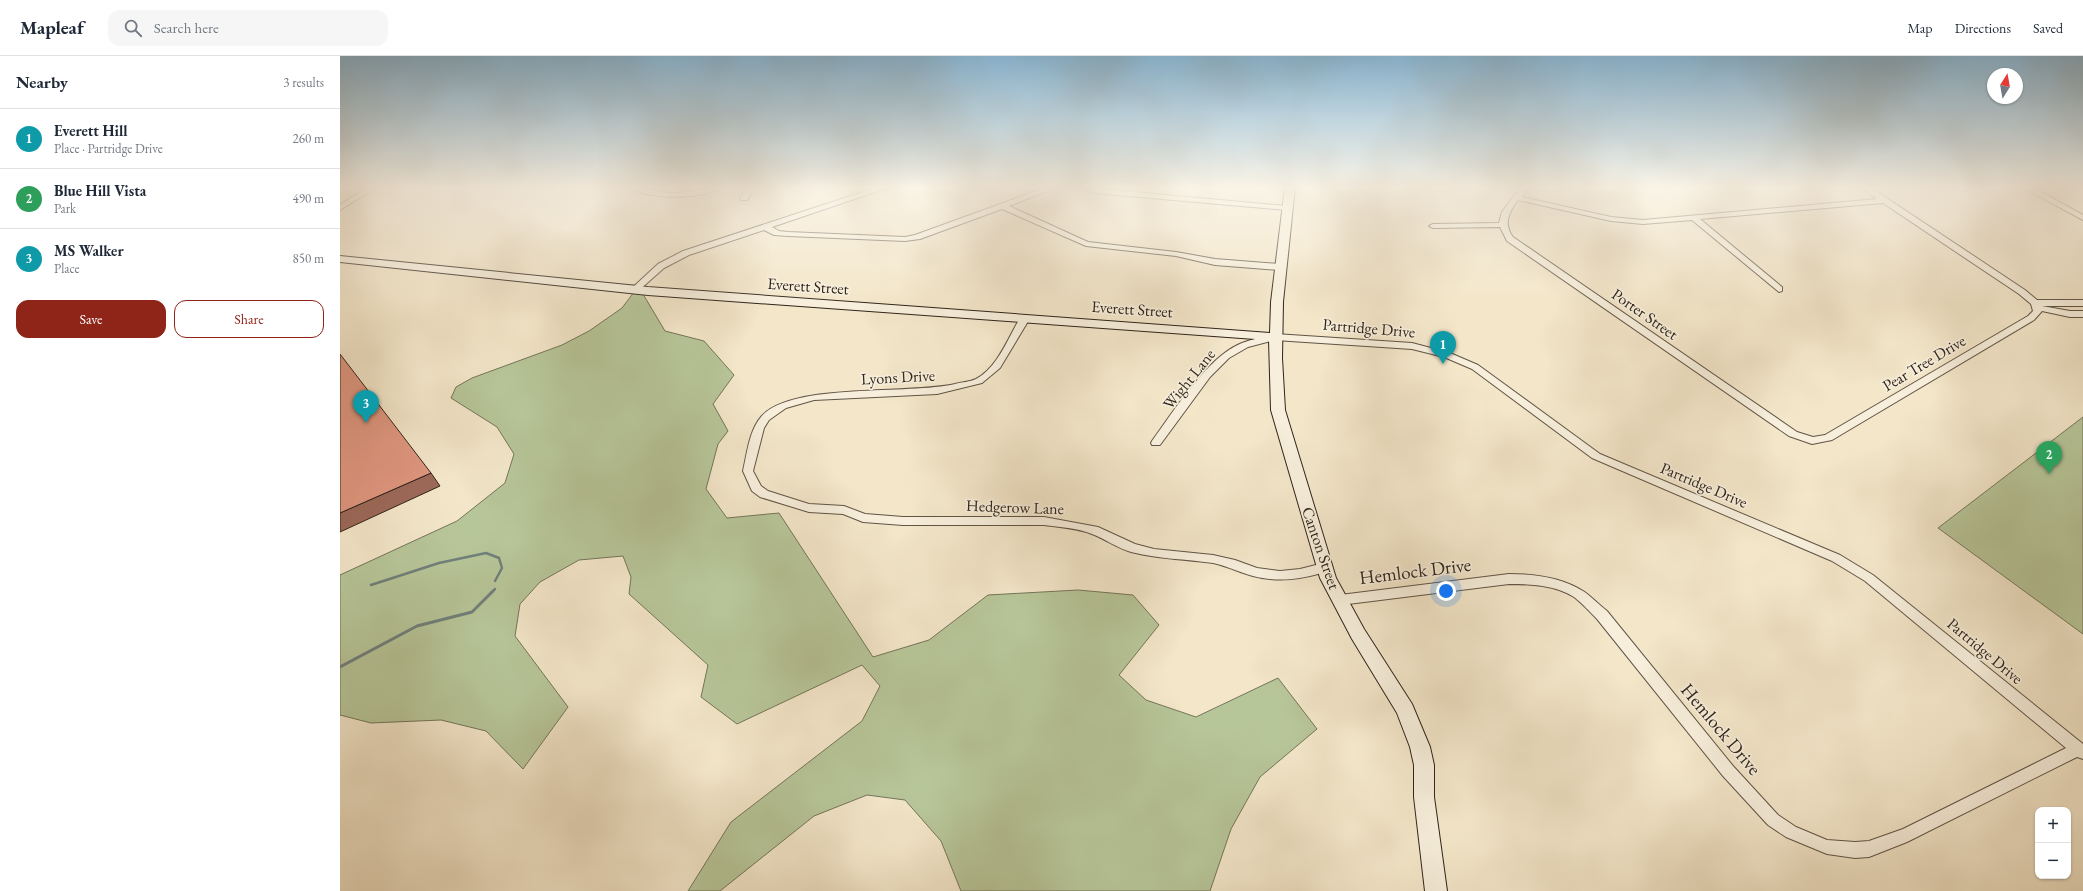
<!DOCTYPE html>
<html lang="en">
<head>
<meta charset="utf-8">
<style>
  :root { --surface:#fff; --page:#f6f6f7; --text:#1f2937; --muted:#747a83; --line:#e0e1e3; --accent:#8f2418 }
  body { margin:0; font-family:"EB Garamond",serif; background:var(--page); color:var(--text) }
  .controls { position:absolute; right:12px; bottom:12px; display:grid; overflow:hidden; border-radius:8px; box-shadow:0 1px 3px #0004 }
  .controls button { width:36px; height:36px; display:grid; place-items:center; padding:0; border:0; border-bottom:1px solid var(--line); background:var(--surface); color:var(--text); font:20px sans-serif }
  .compass { position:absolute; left:1647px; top:12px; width:36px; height:36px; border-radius:50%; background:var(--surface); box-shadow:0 1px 3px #0004; rotate:11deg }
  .you { position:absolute; left:1106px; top:535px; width:14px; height:14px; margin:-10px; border:3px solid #fff; border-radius:50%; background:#1a73e8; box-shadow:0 0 0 6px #1a73e833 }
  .badge { display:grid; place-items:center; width:26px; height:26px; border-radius:50%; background:var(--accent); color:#fff; font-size:13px; font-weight:700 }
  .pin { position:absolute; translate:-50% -33px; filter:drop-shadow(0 1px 2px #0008) }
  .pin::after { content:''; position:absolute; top:21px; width:14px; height:12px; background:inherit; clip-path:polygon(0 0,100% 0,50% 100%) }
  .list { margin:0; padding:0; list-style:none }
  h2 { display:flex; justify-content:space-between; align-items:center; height:52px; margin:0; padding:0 16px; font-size:17px }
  h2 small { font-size:13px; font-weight:400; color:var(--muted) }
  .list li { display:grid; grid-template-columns:26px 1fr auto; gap:12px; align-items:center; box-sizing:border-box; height:60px; padding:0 16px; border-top:1px solid var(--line) }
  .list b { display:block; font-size:15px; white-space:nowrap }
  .list p { margin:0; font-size:13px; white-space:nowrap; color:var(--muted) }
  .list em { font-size:13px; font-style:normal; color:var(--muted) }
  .actions { display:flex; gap:8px; padding:12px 16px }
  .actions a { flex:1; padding:9px 0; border:1px solid var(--accent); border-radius:12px; text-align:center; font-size:14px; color:var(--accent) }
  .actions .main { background:var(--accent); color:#fff }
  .icon { flex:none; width:22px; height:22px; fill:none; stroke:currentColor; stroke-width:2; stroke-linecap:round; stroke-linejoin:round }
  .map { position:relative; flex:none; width:1743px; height:835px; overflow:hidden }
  header { display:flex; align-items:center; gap:24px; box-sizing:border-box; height:56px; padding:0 20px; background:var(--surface); border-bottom:1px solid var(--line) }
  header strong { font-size:19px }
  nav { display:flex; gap:22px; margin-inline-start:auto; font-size:14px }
  .search { width:280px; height:36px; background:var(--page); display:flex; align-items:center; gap:10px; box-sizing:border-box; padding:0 14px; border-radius:12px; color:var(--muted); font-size:15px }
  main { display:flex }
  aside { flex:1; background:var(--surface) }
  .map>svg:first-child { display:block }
</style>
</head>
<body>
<header>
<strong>Mapleaf</strong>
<div class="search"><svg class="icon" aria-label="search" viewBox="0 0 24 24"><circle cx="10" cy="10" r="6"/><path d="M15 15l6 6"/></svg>Search here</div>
<nav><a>Map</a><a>Directions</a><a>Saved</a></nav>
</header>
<main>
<aside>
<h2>Nearby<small>3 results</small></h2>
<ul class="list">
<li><span class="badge" style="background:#0f9aa8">1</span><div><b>Everett Hill</b><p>Place · Partridge Drive</p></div><em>260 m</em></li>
<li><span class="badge" style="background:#2e9e5b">2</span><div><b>Blue Hill Vista</b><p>Park</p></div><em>490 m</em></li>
<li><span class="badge" style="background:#0f9aa8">3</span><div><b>MS Walker</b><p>Place</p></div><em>850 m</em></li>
</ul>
<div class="actions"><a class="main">Save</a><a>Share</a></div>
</aside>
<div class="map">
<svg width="1743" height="835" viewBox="0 0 1743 835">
  <rect width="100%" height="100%" fill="#f3e6c9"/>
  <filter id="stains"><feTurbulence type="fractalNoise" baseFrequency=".005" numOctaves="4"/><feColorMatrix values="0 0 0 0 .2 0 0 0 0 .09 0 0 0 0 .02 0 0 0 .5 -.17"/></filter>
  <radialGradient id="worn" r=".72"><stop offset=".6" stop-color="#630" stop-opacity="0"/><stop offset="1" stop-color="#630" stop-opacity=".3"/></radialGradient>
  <g fill="#b7c699" stroke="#74755a">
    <polygon points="294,236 303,238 325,275 364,285 394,319 373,348 388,375 378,388 366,433 387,462 439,457 533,601 589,584 648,539 738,534 793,539 819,569 779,619 806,644 856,661 938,622 977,673 920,721 891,773 870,835 621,835 601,785 565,744 527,739 474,760 380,835 348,835 391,766 522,665 540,630 522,609 397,668 361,641 368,609 289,538 291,521 283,500 239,504 200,526 180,548 175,580 228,651 183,713 146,675 101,664 31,667 0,659 0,519 117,465 165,427 174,398 157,371 111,342 116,331 132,322 222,289 249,275 282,252"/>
    <polygon points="1743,361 1743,578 1598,472"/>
  </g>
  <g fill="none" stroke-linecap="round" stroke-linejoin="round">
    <g stroke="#71807c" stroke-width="2.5">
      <polyline points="31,529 99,507 146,497 159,502 162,512 155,525"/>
      <polyline points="151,537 155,533"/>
    </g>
    <polyline stroke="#71807c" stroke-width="3" points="0,611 77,570 132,556 152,536"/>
    <defs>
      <g id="street">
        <polygon points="28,131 37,131 0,154 0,149"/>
        <path d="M290,131c15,0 29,6 44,6 16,0 31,-6 47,-6 -16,13 -75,13 -91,0z"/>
        <polygon points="407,131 415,131 407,144 401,144 400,142"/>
        <polygon points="538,131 550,131 432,171 439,175 448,176 565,181 575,179 707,131 718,131 669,150 748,186 836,196 875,203 940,208 944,211 940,214 875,209 836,200 746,190 662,153 580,183 565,185 448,180 434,179 424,174 349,199 324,212 297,236 291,236 290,234 318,208 343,195"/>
        <polygon points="738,131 947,150 951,152 947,154 754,137"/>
        <path d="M1181,131h8l-7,10 89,20 32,3 234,-21 -16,-12h9l155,103 12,10h46v6h-41l28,5h13v6h-13l-28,-6 -8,9 -202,120 -20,4 -23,-8 -282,-195 -7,-14 -67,1 -4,-2 4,-2 66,-1 3,-11zM1178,144l93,21 32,3 49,-4 87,72 3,-1v-4l-82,-68 183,-16 136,91 12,10 2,7 -5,5 -203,119 -12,2 -16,-5 -284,-195c-10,-13 -4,-25 5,-37z"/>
        <polygon points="1682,131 1692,131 1743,159 1743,164"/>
        <path d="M685,259l5,3 -30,50 -18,15 -45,11 -123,6 -28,8 -17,12 -5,8 -11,43 8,15 7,5 41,13 35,2 21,8 38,3h141l54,10 37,17 19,5 59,6 22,5 22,8 23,3 20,-2 24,-6 4,2 2,3 -2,3c-25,8 -49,12 -75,5 -14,-4 -26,-10 -40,-13 -28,-4 -55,-4 -82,-11 -14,-4 -26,-13 -39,-18 -15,-6 -32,-7 -48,-9h-141l-40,-3 -20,-8 -34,-2 -49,-15 -8,-6 -9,-20c4,-17 6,-40 18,-54 29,-35 148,-22 194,-33 7,-2 15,-2 21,-5 22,-12 32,-41 44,-61z"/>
        <path d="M935,278l137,9 38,10 28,12 122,89 240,101 33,20 210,169v15l-6,-2 -170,85 -38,15 -14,1 -28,-4 -41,-17 -18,-12 -45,-49 -126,-157c-7,-7 -15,-16 -23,-22 -19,-12 -43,-13 -65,-13l-169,21 -4,-2 -2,-3 2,-3 4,-2 169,-21c24,0 52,3 74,17 8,5 16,14 24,20l126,155 45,49 18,12 31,13 28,2 14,-1 34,-12 163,-81 -201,-167 -33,-20 -240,-103 -120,-89 -28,-12 -32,-8 -137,-9 -27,7 -19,11 -19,19 -50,68h-8l-1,-2 1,-2c22,-30 56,-85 90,-98 11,-4 22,-6 33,-9z"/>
      </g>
      <polygon id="secondary" points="945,131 955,131 943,246 942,302 945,354 996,522 1024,573 1072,648 1090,691 1094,709 1094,741 1107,835 1085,835 1074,741 1074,709 1070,691 1057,657 1012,583 980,522 931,354 929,284 308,239 0,206 0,200 308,231 930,277 931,246"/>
    </defs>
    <use href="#street" stroke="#615446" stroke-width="2"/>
    <use href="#secondary" stroke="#30241b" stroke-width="2"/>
    <use href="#street" fill="#f7efdc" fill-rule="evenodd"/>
    <use href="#secondary" fill="#f7efdc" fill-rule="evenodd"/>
  </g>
  <polygon fill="#9c6959" stroke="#30241b" points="91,417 100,430 0,476 0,457"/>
  <polygon fill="#df967f" stroke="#30241b" points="0,298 91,417 0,457"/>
  <linearGradient id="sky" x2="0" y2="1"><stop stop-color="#8ab8d6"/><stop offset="0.53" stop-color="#faf4e7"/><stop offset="1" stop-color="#faf4e7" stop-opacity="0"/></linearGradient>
  <rect width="1743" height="248" fill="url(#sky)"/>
  <g text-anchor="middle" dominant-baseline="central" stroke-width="3.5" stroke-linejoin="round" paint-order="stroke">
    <g font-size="16" fill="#30241b" stroke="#f7efdc">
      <text transform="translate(468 230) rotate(4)">Everett Street</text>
      <text transform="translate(792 253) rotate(4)">Everett Street</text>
      <text transform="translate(1305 258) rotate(35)">Porter Street</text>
      <text transform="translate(1029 272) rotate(5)">Partridge Drive</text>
      <text transform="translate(1584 307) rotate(-31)">Pear Tree Drive</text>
      <text transform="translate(558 321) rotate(-3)">Lyons Drive</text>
      <text transform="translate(849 323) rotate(-51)">Wight Lane</text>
      <text transform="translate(1364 429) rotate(23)">Partridge Drive</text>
      <text transform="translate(675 451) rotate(2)">Hedgerow Lane</text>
      <text transform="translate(981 492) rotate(71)">Canton Street</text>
      <text transform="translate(1645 595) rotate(40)">Partridge Drive</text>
    </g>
    <g font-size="19" fill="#30241b" stroke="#f7efdc">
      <text transform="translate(1075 515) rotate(-7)">Hemlock Drive</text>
      <text transform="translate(1381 673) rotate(50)">Hemlock Drive</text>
    </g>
  </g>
  <rect width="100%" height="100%" filter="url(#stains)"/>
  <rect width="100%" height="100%" fill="url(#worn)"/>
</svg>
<div class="controls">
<button>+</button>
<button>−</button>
</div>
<svg class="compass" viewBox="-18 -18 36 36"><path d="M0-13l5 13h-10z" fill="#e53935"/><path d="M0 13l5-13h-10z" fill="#747a83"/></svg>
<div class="you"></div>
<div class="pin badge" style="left:1103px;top:308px;background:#0f9aa8">1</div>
<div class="pin badge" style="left:1709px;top:418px;background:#2e9e5b">2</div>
<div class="pin badge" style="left:26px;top:367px;background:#0f9aa8">3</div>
</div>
</main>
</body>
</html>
